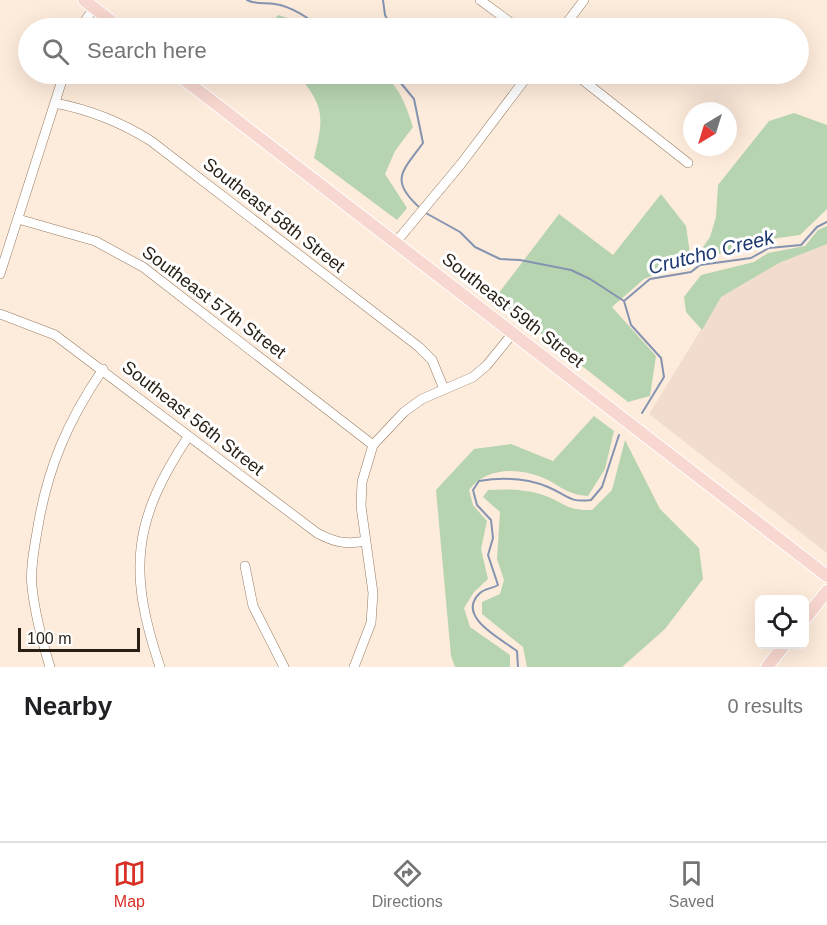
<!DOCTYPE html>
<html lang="en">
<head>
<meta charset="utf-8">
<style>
  :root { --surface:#fff; --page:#f6f6f6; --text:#202124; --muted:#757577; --line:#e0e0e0; --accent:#d93025 }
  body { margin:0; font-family:Arial,sans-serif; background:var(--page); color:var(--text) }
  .controls { position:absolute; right:18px; bottom:18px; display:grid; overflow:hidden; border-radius:9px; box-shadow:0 6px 24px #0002 }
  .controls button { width:54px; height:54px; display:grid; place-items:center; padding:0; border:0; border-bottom:2px solid var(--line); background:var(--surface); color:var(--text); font:30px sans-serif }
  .compass { position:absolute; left:683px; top:102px; width:54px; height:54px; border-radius:50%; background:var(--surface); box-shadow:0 6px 24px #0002; rotate:218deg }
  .scale { position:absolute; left:18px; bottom:15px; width:122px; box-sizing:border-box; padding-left:6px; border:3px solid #281e14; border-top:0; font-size:16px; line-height:21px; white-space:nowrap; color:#281e14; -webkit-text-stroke:4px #fff; paint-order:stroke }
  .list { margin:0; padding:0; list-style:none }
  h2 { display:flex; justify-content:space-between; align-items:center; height:78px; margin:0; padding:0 24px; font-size:26px }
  h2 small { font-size:20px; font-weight:400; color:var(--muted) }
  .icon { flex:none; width:33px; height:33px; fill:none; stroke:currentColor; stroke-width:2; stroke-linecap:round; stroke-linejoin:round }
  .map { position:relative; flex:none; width:827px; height:667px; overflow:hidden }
  .search { position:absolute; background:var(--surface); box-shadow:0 6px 24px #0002; left:18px; right:18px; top:18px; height:66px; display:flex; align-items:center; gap:15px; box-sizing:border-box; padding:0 21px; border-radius:33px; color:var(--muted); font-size:22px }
  .sheet { height:174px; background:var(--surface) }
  nav { display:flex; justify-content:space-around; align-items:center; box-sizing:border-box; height:84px; border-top:2px solid var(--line); background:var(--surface); font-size:16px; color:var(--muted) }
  nav a { display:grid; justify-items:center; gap:3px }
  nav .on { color:var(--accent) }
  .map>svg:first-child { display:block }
</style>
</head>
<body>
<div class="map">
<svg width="827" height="667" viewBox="0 0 827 667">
  <rect width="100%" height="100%" fill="#fdebdb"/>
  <polygon fill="#f1dcce" points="827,244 827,553 649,414 721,297 779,263"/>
  <g fill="#b7d4b0">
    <polygon points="278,15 294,20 305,28 268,28"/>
    <path d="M297,74h84c18,10 26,34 32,53l-18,24 -10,23 22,34 -10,12 -83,-62c10,-40 11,-52 -17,-84z"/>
    <polygon points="794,113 827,125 827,209 800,235 763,240 750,250 717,254 699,253 710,237 716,217 718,185 769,121"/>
    <polygon points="661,194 686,226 691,261 644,279 612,307 656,356 650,396 628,402 495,298 559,214 613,255"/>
    <polygon points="827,226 827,244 779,263 721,297 702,330 686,312 684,297 701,275 754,262 768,253 805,246 818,230"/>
    <path d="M594,416l20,15 -9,38 -17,27c-24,-2 -27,-11 -47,-19 -25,-10 -56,-9 -72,13l4,15 14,16 -6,28 7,30 -14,13 -10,16 6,19 40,28v12h-55l-4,-11 -15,-166 38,-41 37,-5 42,17z"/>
    <path d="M625,440l35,69 39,39 4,31 -38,50 -43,38h-95l-4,-20 -41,-33v-12l18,-8 4,-14 -7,-21 3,-47 -17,-15 5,-7c18,-1 35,-1 52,4 23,7 25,17 52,16l20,-20z"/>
  </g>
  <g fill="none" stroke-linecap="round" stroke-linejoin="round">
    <g stroke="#8494b0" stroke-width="2">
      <path d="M247,0c10,5 18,2 28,4 18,3 33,14 46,24"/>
      <polyline points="383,0 385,15 392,28"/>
      <path d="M397,74l3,8 14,17 9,44c-21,29 -34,37 -3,65"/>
      <polyline points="424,212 460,232 475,247 500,259 520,260 571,270 590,279 624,301"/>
      <polyline points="642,413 664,377 661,358 631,325 624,301 650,279 691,272 700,265 751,258 769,248 801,245 817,227 827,222"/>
      <path d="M518,667l-1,-16c-16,-12 -62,-35 -37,-58 5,-5 12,-4 18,-8l-10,-30 5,-17 -2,-18 -14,-15 -4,-15 6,-9c24,-4 47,-3 69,6 19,8 21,16 43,13l11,-13 17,-52"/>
    </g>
    <defs>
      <g id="minor">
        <polyline points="480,0 518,28"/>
        <polyline points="80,28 94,8"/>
        <polyline points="563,28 584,0"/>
        <polyline points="575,74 688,163"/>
        <path d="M55,103c36,7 66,19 96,38l268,206 13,13 12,29"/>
        <polyline points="18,219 95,241 143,267 373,445"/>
        <polyline points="396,242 461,164 529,74"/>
        <polyline points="0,274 64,74"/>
        <path d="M0,314l55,21 262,198c17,9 29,12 48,8"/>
        <polyline points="245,566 253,606 284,667"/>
        <path d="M50,667c-8,-26 -15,-53 -18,-80 -2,-17 2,-38 5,-55 10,-63 30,-110 66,-163"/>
        <path d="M160,667c-32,-95 -28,-146 28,-230"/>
        <polyline points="354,667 371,623 373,593 361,506 362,482 373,445 404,412 422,399 473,377 487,365 513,333"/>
      </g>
      <g id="major">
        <polyline points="84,0 120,28"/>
        <polyline points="177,74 827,576"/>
        <polyline points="804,620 827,591"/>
        <polyline points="767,667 785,644"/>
      </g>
    </defs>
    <use href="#minor" stroke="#967b62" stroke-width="10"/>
    <use href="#major" stroke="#fff" stroke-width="14"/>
    <use href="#minor" stroke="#fff" stroke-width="9"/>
    <use href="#major" stroke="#f7d7cf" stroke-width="12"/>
  </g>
  <g text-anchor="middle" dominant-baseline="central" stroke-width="6" stroke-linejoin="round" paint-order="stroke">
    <g font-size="18" fill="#281e14" stroke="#fff">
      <text transform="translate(274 215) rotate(38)">Southeast 58th Street</text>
      <text transform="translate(214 302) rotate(37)">Southeast 57th Street</text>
      <text transform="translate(513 310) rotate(38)">Southeast 59th Street</text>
      <text transform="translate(193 418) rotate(38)">Southeast 56th Street</text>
    </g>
    <g font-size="20" font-style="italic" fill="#1d396f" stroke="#fff">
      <text transform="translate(711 252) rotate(-14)">Crutcho Creek</text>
    </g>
  </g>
</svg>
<div class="controls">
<button><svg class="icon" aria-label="locate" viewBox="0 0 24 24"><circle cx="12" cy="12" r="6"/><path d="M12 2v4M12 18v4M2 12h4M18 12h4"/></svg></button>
</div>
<svg class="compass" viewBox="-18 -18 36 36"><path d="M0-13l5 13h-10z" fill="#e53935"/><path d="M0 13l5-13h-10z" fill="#757577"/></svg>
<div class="scale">100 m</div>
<div class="search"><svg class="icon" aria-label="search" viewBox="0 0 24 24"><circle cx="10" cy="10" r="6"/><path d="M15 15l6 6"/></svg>Search here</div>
</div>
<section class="sheet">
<h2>Nearby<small>0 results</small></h2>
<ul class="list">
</ul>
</section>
<nav>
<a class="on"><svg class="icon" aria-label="map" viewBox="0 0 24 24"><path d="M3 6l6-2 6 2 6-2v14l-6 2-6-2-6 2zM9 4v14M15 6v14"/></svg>Map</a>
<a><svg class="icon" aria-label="directions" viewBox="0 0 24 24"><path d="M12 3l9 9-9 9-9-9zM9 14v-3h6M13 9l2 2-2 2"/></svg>Directions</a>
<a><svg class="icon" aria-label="saved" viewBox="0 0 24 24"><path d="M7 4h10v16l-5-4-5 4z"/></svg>Saved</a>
</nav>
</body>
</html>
